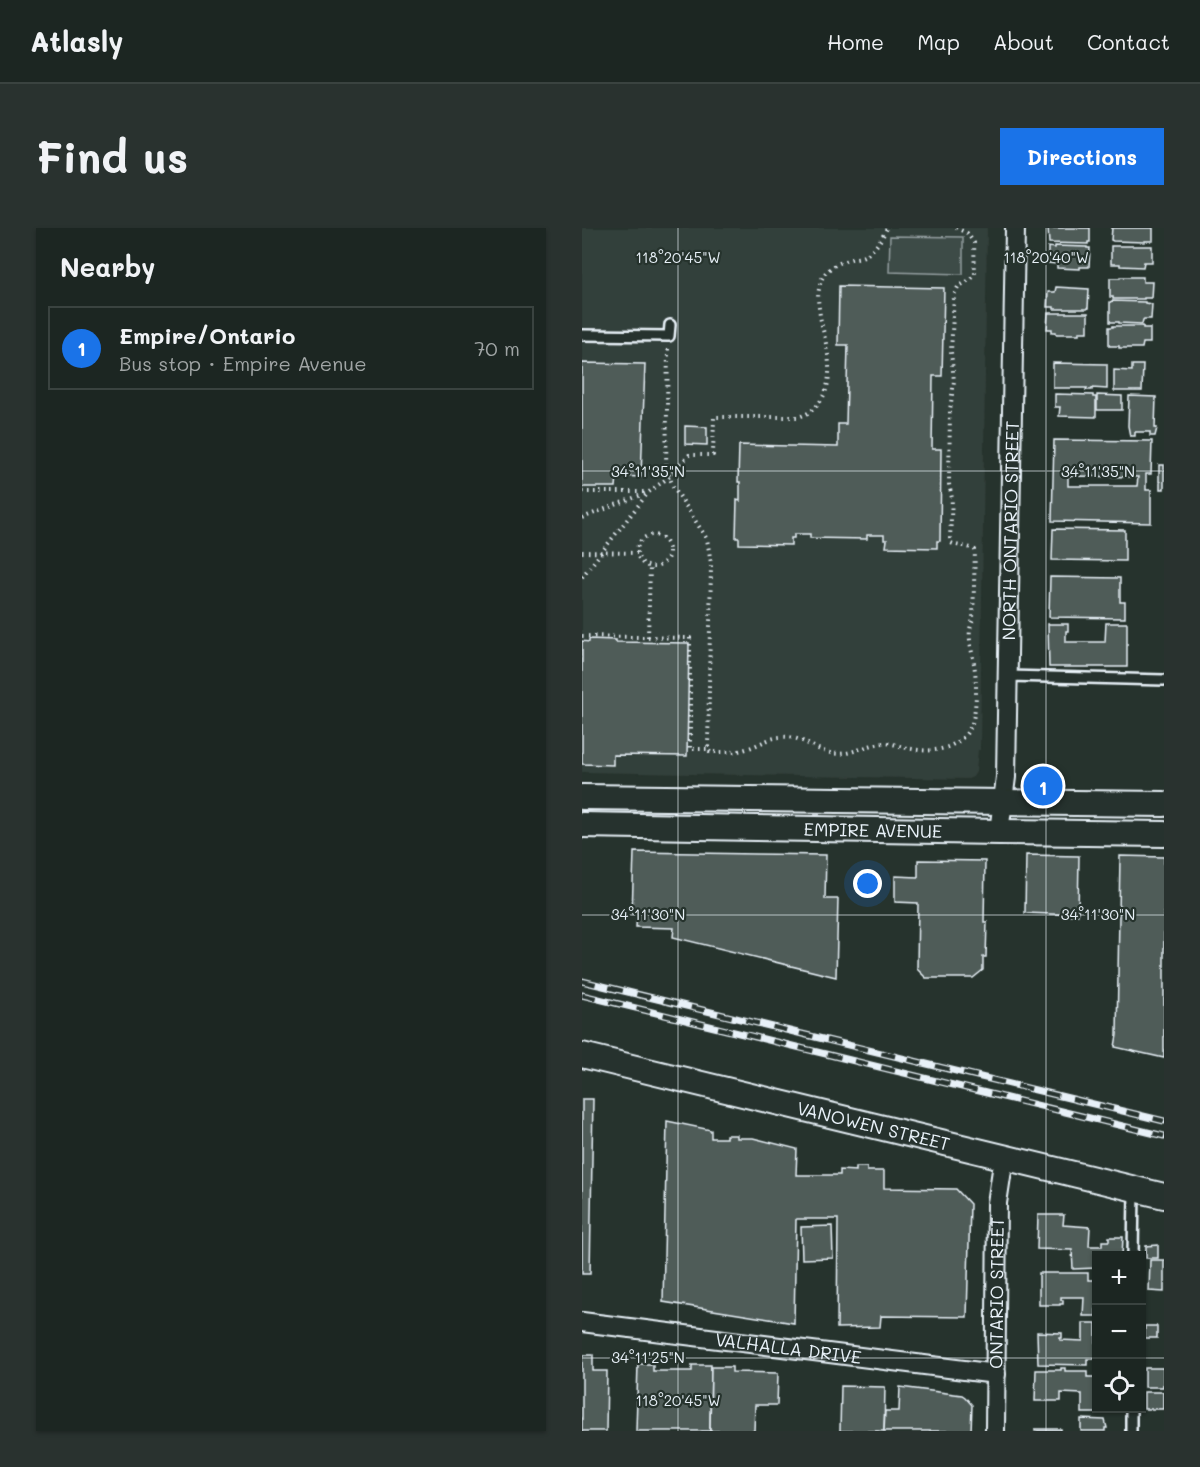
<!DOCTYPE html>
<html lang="en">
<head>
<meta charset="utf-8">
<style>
  :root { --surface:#1c2622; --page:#29322f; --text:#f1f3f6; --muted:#a0a5a5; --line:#3a4340; --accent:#1a73e8 }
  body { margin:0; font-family:Mali,sans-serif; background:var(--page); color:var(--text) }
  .controls { position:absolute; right:18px; bottom:18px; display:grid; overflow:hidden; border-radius:0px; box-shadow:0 2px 4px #0004 }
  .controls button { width:54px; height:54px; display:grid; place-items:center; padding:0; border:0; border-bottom:2px solid var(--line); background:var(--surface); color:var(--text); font:30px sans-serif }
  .you { position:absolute; left:286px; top:656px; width:21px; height:21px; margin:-15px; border:4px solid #fff; border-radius:50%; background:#1a73e8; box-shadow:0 0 0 9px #1a73e833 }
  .badge { display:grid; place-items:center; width:39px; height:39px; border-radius:50%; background:var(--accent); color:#fff; font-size:20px; font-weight:700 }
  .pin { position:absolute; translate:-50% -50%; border:3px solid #fff; box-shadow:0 2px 6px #0006 }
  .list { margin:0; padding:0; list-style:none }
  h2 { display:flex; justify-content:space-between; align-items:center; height:78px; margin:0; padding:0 24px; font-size:26px }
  h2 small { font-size:20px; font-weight:400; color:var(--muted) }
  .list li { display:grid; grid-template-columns:39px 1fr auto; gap:18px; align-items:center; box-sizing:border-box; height:84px; margin:0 12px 12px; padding:0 12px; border:2px solid var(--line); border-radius:0px }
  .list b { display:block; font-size:22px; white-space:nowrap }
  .list p { margin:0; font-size:20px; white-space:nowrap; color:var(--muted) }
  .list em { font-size:20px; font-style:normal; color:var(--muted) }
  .icon { flex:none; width:33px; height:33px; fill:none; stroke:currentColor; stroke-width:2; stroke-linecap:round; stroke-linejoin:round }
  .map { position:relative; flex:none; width:582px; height:1203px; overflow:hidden; border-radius:0px }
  header { display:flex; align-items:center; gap:36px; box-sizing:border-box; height:84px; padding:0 30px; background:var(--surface); border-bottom:2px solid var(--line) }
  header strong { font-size:28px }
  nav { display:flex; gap:33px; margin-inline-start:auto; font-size:21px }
  .intro { display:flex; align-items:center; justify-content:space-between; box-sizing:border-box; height:144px; padding:0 36px }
  h1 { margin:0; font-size:42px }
  .button { padding:15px 27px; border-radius:0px; background:var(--accent); color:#fff; font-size:21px; font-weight:700 }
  main { display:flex; gap:36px; padding:0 36px }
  aside { flex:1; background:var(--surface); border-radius:0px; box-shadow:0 2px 4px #0004 }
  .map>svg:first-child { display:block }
</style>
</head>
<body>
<header>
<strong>Atlasly</strong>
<nav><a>Home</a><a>Map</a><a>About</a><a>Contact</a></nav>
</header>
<div class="intro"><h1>Find us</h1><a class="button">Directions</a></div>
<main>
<aside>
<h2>Nearby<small></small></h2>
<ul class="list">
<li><span class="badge">1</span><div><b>Empire/Ontario</b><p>Bus stop · Empire Avenue</p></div><em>70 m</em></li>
</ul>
</aside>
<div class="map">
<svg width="582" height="1203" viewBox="0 0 582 1203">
  <rect width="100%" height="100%" fill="#26332d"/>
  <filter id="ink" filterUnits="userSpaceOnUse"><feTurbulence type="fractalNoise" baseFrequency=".0167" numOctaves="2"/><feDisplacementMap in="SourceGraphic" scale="12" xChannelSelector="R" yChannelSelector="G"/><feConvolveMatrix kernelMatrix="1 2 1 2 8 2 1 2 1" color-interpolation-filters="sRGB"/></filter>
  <g filter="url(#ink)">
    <polygon fill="#333f3a" points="0,0 405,0 398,522 396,522 394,544 391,549 386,551 0,544"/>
    <polygon fill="#3e4b47" stroke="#939ea0" stroke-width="1.5" points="308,8 381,9 381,46 307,44"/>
    <g fill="#505c59" stroke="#e8f1f8" stroke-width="1.5" fill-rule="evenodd">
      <polygon points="466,0 508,0 508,14 506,14 506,16 467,15"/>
      <polygon points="530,0 571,0 571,13 563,13 563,14 531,13 529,12"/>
      <polygon points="473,18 505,19 505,20 508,20 507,39 498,39 498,41 475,40 475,36 466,35 466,19 473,20"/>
      <polygon points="529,18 570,18 570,34 562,34 561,39 538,38 538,36 529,36"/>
      <polygon points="538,49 561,49 561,54 570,54 569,70 562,70 562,71 531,71 531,69 528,69 528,50 538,50"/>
      <polygon points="257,58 362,60 360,148 351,148 350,221 359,221 358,313 355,313 355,320 304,319 305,312 302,312 302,307 285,307 285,311 228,310 228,306 212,306 212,310 209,310 209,317 157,316 157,310 154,310 155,272 158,273 158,254 156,254 157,217 256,219 256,196 264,196 266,117 256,117"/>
      <polygon points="474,59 507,61 506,80 505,80 505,81 472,81 472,79 465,79 466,64 473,64"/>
      <polygon points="530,73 563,74 563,75 570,76 569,91 562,91 561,92 560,96 537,95 537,94 528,94 528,74"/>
      <polygon points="466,85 506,85 506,104 497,104 497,106 474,106 474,104 470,104 470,101 465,101"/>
      <polygon points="531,98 561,98 561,100 568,100 568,115 561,115 560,120 537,120 537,118 527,118 527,99 531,99"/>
      <polygon points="0,135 63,136 59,249 35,248 34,259 0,259"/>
      <polygon points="471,135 525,136 525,161 510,160 510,162 504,162 505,160 471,160"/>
      <polygon points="550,137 561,137 560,163 532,163 532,142 550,143"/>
      <polygon points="473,166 511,167 511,169 514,169 514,189 477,188 478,179 473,179"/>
      <polygon points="515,167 540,168 540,182 515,182"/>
      <polygon points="547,168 574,169 573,200 575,200 573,208 568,208 568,204 553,204 553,208 548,208 546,198"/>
      <polygon points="103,198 125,199 125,217 103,216"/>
      <path d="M472,212l98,1 -1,33h-5v16h5v33l-99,-2zM486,248l70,1 -1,9h-69z"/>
      <polygon points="577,237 582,237 582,261 578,261 578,254 577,254"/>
      <polygon points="471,301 543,302 543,333 470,332"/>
      <polygon points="468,349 538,350 538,374 543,374 543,390 467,389"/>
      <polygon points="524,395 545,395 545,439 467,439 466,396 486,396 486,403 484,403 484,414 523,414"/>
      <polygon points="7,411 34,412 34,414 107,415 105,528 31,527 31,537 0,536 0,413 7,414"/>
      <polygon points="52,624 244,627 243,671 256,671 254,749 91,709 92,700 54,699 55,686 50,686"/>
      <polygon points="444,627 497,628 496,687 443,685"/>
      <polygon points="538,628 582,629 582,830 533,819 535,807"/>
      <polygon points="336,632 403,633 402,694 405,694 404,729 401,729 401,742 391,750 344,750 335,741 336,675 313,674 313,648 336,649"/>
      <polygon points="0,871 11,871 8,1046 0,1046"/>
      <polygon points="85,893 129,902 129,910 144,910 144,907 155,907 155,910 171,910 215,921 214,947 258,947 258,942 274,943 274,939 285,939 285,943 302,943 302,960 374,961 388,976 385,1089 299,1088 298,1099 255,1100 256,991 214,991 212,1095 81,1074"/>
      <polygon points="456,987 482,987 481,997 508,999 507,1018 520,1018 520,1013 527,1013 527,1009 541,1009 540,1028 514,1028 514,1040 491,1041 490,1022 455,1021"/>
      <polygon points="250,998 251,1030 220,1031 219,999"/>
      <polygon points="576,1017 576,1030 564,1030 564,1018"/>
      <polygon points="568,1032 582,1032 582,1064 567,1063"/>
      <polygon points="457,1045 506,1045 506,1052 514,1052 514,1088 501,1088 502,1069 479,1069 479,1072 481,1072 481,1076 478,1076 478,1077 457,1077"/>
      <polygon points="501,1095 514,1095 514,1131 505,1131 505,1137 456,1136 455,1104 480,1105 480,1110 478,1110 478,1112 501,1113"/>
      <rect x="563" y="1098" width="12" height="12"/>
      <polygon points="0,1127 11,1127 11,1143 25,1143 24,1203 0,1203"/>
      <polygon points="56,1136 71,1136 71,1143 110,1143 110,1137 129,1137 128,1203 54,1203"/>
      <polygon points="129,1139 150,1139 150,1144 196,1145 195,1177 173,1177 172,1203 128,1203"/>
      <polygon points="479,1140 483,1140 483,1143 505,1143 505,1149 514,1149 514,1180 523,1180 523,1185 500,1185 500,1166 479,1165 479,1173 453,1173 454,1142 479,1142"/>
      <rect x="563" y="1140" width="18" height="19"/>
      <polygon points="259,1158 303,1159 302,1203 258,1203"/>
      <polygon points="318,1159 380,1167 383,1169 390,1177 389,1203 302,1203 303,1183 317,1183"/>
      <rect x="562" y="1164" width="19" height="17"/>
      <polygon points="499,1191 523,1192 525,1200 523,1200 523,1203 499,1203"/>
      <rect x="453" y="1201" width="26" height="2"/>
    </g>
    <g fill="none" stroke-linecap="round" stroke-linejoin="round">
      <defs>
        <g id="lane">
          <polyline points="0,107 87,108 88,97"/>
          <polyline points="425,448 582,452"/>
          <polyline points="551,1028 552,963"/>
          <polyline points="549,1203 549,1180"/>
        </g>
        <g id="street">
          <path id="s1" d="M417,604l7,-55 9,-549"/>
          <path id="s2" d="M0,1094l414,52"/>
          <path id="s3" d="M413,1203l2,-228 7,-46"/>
        </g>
        <g id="secondary">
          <polyline points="0,569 582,576"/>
          <path id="s4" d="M0,597l417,7 165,2"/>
          <path id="s5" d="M0,827l582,141"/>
        </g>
      </defs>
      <use href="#lane" stroke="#e8f1f8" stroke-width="14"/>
      <use href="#street" stroke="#e8f1f8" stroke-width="22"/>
      <use href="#secondary" stroke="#e8f1f8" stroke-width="28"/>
      <g stroke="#e8f1f8" stroke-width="4" stroke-dasharray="1.5 4.5" stroke-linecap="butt">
        <path d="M86,121l-2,119 7,18 34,53 4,24 -3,186 2,3c12,0 24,1 36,-3 11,-3 22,-11 34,-12 22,-2 32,13 51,16 19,4 35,-9 53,-10 8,0 15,3 23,5 18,4 36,4 52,-7 5,-4 11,-11 13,-18 5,-16 5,-42 2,-59 -2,-15 -8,-30 -1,-44l2,-70c-8,-5 -16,-3 -24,-7l-1,-5 2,-40 -3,-14 1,-74 4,-29 -3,-29 3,-57 4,-8 13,-8 4,-4 -1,-32 -7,-10 -11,-5"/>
        <polyline points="0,264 63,264"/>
        <path d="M0,290l67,-26 20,-15 20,-22h24l1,-38h85c11,-4 18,-9 24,-20 13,-25 2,-55 -3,-81 -1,-9 -3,-18 -1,-27 3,-19 15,-25 32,-30 4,-1 9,-1 13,-3 11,-5 18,-18 23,-28"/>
        <circle cx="71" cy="323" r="16"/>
        <polyline points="0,324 55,325"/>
        <polyline points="0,349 66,265"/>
        <polyline points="0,408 108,410 108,521 126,521"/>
        <polyline points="66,409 68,339"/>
      </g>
      <use href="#lane" stroke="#26332d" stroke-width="9"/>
      <use href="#street" stroke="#26332d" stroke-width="18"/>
      <use href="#secondary" stroke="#26332d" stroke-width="24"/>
      <defs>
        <g id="rail">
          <polyline points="0,753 582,893"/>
          <polyline points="0,767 582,908"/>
        </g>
      </defs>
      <use href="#rail" stroke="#e8f1f8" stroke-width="7"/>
      <use href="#rail" stroke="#26332d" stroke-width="4.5" stroke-dasharray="14" stroke-linecap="butt"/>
    </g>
  </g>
  <path fill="none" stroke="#e8f1f8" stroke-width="1.5" stroke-opacity="0.45" d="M96,0v1203M464,0v1203M0,243h582M0,687h582M0,1130h514M560,1130h22"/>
  <g text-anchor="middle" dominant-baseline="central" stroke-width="4.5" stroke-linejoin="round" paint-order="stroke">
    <g font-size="18" fill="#e8f1f8" stroke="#26332d">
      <text stroke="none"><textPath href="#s1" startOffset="302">NORTH ONTARIO STREET</textPath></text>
      <text stroke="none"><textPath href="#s4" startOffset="291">EMPIRE AVENUE</textPath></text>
      <text stroke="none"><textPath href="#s5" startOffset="300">VANOWEN STREET</textPath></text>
      <text stroke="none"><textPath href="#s3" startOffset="138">ONTARIO STREET</textPath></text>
      <text stroke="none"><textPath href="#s2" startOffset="208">VALHALLA DRIVE</textPath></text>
    </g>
  </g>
  <g font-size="15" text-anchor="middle" fill="#e8f1f8" stroke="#26332d" stroke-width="4.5" stroke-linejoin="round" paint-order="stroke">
    <text x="96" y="35">118°20'45"W</text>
    <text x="464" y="35">118°20'40"W</text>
    <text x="66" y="249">34°11'35"N</text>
    <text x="516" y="249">34°11'35"N</text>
    <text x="66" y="692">34°11'30"N</text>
    <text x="516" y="692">34°11'30"N</text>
    <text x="66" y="1135">34°11'25"N</text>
    <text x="96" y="1178">118°20'45"W</text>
  </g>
</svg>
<div class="controls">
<button>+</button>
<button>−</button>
<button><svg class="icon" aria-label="locate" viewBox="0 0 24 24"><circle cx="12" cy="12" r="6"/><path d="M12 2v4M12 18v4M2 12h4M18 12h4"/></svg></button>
</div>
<div class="you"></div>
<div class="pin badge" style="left:461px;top:558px">1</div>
</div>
</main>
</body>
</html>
